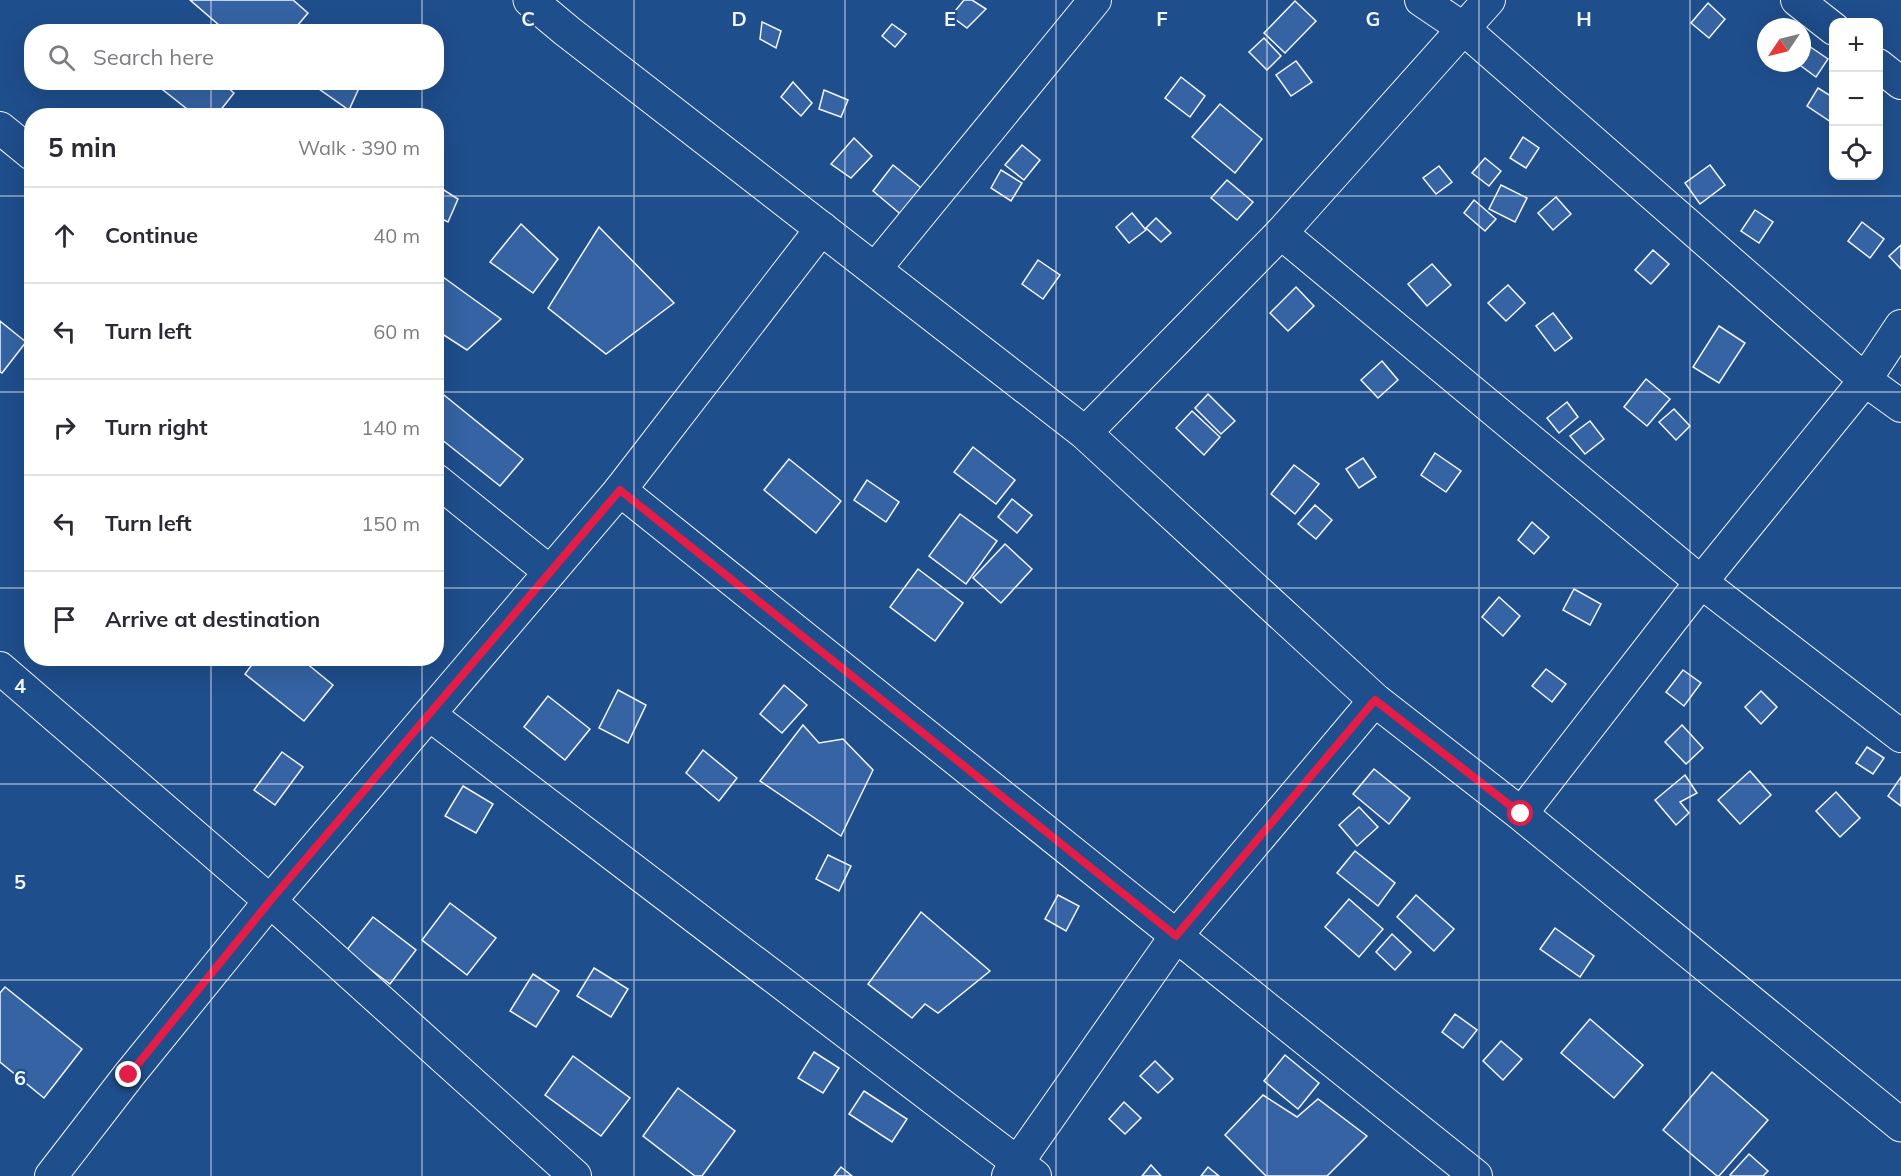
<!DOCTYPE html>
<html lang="en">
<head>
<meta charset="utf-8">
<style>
  :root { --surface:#fff; --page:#f2f2f3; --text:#2b2b33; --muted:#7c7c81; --line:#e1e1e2 }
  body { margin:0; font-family:Mulish,sans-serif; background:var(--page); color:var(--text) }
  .controls { position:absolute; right:18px; top:18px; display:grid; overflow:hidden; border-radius:12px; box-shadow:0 6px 24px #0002 }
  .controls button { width:54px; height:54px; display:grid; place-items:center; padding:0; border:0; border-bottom:2px solid var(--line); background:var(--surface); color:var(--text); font:30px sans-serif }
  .compass { position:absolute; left:1757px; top:18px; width:54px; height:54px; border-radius:50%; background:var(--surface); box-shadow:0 6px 24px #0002; rotate:235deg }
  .stop { position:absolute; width:18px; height:18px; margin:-14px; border:4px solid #e11d48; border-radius:50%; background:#fff }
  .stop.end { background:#e11d48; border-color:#fff; box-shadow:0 2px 6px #0008 }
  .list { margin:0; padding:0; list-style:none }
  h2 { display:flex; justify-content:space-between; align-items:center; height:78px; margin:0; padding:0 24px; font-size:26px }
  h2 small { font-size:20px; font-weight:400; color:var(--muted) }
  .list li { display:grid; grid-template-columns:39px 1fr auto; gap:18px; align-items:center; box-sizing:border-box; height:96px; padding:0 24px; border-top:2px solid var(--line) }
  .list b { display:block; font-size:22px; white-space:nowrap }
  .list em { font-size:20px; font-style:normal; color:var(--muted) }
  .icon { flex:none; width:33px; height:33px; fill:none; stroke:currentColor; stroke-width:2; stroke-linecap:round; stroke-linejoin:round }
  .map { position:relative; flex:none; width:1901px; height:1176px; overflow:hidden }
  .search { position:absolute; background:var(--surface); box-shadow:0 6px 24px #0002; left:24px; top:24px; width:420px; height:66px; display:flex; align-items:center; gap:15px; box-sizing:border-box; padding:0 21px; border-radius:24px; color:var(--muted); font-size:22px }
  .panel { position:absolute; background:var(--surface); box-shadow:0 6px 24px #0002; left:24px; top:108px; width:420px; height:558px; border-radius:24px }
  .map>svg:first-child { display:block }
</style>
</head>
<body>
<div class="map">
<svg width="1901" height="1176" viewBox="0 0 1901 1176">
  <rect width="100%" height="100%" fill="#1f4e8c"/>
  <g fill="#3563a3" stroke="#f2f6ff" stroke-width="1.5">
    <polygon points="190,0 293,0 308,13 292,32 227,32"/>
    <polygon points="964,0 972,0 986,9 967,28 951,16"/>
    <polygon points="1295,1 1316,21 1285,53 1264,33"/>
    <polygon points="1708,3 1725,19 1709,38 1691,23"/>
    <polygon points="762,22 781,31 776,48 760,39"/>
    <polygon points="892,24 906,34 895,47 882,36"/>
    <polygon points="1264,38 1281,56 1267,70 1249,52"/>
    <polygon points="1806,44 1828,59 1816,77 1797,63 1802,63 1802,49"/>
    <polygon points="1296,61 1312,82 1291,96 1276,75"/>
    <polygon points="1181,77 1205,96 1190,117 1165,98"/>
    <polygon points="153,82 221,82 234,93 216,116 196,116"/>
    <polygon points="309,82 351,82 359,88 349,110"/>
    <polygon points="793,82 812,103 801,116 781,97"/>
    <polygon points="1818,88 1834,98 1834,124 1807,106"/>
    <polygon points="824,90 848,100 841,117 819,109"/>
    <polygon points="1220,104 1262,139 1235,173 1192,137"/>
    <polygon points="1523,137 1539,148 1526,168 1510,158"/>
    <polygon points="854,138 872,156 851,178 831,164"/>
    <polygon points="1022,145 1040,160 1024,180 1005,165"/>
    <polygon points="1485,158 1501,171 1489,186 1472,173"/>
    <polygon points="893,165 925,191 904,217 873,191"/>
    <polygon points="1710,165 1725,185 1700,204 1685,183"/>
    <polygon points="1439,166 1452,182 1436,194 1423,178"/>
    <polygon points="1001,170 1022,183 1011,201 991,188"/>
    <polygon points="1227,180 1253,202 1237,220 1211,198"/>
    <polygon points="436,185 458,199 448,222 436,216"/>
    <polygon points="1501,185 1527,198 1515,222 1489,209"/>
    <polygon points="1556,197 1571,214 1553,230 1538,213"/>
    <polygon points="1474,200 1496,219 1485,231 1464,213"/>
    <polygon points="1755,210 1773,222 1759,243 1741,231"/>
    <polygon points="1132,213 1146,230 1129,243 1116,227"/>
    <polygon points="1156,218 1171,233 1161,242 1146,228"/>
    <polygon points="1862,222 1884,239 1870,258 1848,241"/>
    <polygon points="521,224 558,259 533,293 490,262"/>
    <polygon points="599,227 674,303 606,354 548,308"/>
    <polygon points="1901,245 1901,269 1889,256"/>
    <polygon points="1653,250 1669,264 1651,284 1635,270"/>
    <polygon points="1038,260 1060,275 1043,299 1022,284"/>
    <polygon points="1432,264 1451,285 1427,306 1408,284"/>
    <polygon points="436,272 501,319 467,350 436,330"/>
    <polygon points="1508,285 1525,303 1506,321 1488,303"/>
    <polygon points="1296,287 1314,306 1288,331 1270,313"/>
    <polygon points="1553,313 1572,338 1555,351 1536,326"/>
    <polygon points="0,321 26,342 2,373 0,372"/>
    <polygon points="1719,326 1745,343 1719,383 1693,367"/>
    <polygon points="1382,361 1398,380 1378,398 1361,380"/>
    <polygon points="1646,379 1670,399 1647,426 1624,407"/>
    <polygon points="1208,394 1235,421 1221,434 1195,408"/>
    <polygon points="444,395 523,459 500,486 436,435 436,405"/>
    <polygon points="1567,402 1578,417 1559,433 1547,418"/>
    <polygon points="1674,409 1690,426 1676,440 1659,422"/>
    <polygon points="1192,411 1220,437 1204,455 1176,428"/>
    <polygon points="1590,421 1604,439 1585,454 1570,436"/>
    <polygon points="973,447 1015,480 996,504 954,472"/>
    <polygon points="1435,453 1461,471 1446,492 1421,475"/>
    <polygon points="1363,458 1376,477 1359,488 1346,469"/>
    <polygon points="789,459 841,501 816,533 764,490"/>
    <polygon points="1294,465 1319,484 1295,514 1271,494"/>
    <polygon points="867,480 899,502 886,522 854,500"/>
    <polygon points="1012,499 1032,515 1017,533 998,517"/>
    <polygon points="1315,505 1332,520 1316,539 1298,524"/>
    <polygon points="960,514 997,541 966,584 929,556"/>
    <polygon points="1532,522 1549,537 1534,554 1518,540"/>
    <polygon points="1005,544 1032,569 1001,603 973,578"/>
    <polygon points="918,569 963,603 935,641 890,607"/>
    <polygon points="1574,589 1601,604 1590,625 1563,610"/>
    <polygon points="1499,597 1520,616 1503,636 1482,617"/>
    <polygon points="257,658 300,658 333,685 304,721 245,674"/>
    <polygon points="1546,669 1566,684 1552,702 1532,686"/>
    <polygon points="1683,670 1701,683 1684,706 1666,692"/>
    <polygon points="784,685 807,705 782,733 760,714"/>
    <polygon points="618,690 646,705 628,743 599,728"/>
    <polygon points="1761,691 1777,707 1761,724 1745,707"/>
    <polygon points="548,696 590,729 565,760 524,727"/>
    <polygon points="803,725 819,743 843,739 873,770 841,836 760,781"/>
    <polygon points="1682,725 1703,748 1686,764 1665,742"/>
    <polygon points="1867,747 1884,758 1873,774 1856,763"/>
    <polygon points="703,750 737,778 719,801 686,773"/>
    <polygon points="282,752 303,767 275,805 254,790"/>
    <polygon points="1374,769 1410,798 1389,824 1353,794"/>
    <polygon points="1750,771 1771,795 1740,824 1718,800"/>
    <polygon points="1685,775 1697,793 1680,802 1689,813 1676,825 1655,800"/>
    <polygon points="1901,777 1901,806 1888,796"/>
    <polygon points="463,786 493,804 476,833 445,816"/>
    <polygon points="1836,792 1860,818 1840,837 1816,811"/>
    <polygon points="1359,807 1378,827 1357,846 1339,825"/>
    <polygon points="1355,851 1395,883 1378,906 1337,873"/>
    <polygon points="828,855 851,866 839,891 816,879"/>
    <polygon points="1058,895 1079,906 1066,931 1045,919"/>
    <polygon points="1416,895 1454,929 1434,951 1397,917"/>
    <polygon points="1349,899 1383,929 1359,957 1325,927"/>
    <polygon points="450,903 496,938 467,975 422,940"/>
    <polygon points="921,912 990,971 938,1013 925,1004 912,1018 868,984"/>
    <polygon points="373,917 416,950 390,984 346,951"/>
    <polygon points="1555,928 1594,956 1580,977 1540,949"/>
    <polygon points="1392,934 1411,952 1395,970 1376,952"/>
    <polygon points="594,968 628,989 611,1017 577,996"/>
    <polygon points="533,974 559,991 536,1027 510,1011"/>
    <polygon points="5,987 82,1049 44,1098 0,1062 0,993"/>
    <polygon points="1455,1014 1477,1030 1463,1048 1442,1032"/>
    <polygon points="1590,1019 1643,1065 1614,1098 1561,1053"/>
    <polygon points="1501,1041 1522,1059 1503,1080 1483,1061"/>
    <polygon points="814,1052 839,1068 823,1093 798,1078"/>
    <polygon points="1285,1055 1319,1083 1298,1109 1264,1081"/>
    <polygon points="573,1056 630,1098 601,1136 545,1095"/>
    <polygon points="1155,1061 1173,1079 1158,1093 1140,1076"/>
    <polygon points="1712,1072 1768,1120 1719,1176 1717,1176 1663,1130"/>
    <polygon points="678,1088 735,1131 702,1176 695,1176 643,1136"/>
    <polygon points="864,1091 907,1119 892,1142 849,1114"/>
    <polygon points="1263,1095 1297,1117 1318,1099 1367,1136 1327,1176 1266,1176 1225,1135"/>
    <polygon points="1124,1102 1141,1118 1125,1134 1109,1119"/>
    <polygon points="1749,1154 1768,1171 1763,1176 1731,1176 1730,1175"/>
    <polygon points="1151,1165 1161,1176 1142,1176"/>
    <polygon points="841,1167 852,1176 834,1176"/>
    <polygon points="1208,1167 1219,1176 1201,1176"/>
  </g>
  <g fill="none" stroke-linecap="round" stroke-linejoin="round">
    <defs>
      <g id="street">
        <polyline points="1421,0 1464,29 1865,380 1901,406"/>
        <polyline points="1797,0 1834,29"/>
        <polyline points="1878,65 1901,83"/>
        <polyline points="0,128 32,154"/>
        <polyline points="1281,233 1701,582 1901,736"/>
        <polyline points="875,269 1095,0"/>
        <polyline points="1085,433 1281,233 1489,0"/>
        <polyline points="436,480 550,572"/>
        <polyline points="620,490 1476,1176"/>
        <polyline points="0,668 270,901 575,1176"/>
        <polyline points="430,715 1035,1176"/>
        <polyline points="1521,814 1701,582 1865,380 1901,326"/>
        <polyline points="51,1176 129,1075 270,901 620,490 822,228"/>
        <polyline points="1008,1176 1176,936 1375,700"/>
      </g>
      <polyline id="secondary" points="530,0 567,31 1085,433 1375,700 1521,814 1901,1125"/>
    </defs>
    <use href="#street" stroke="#f2f6ff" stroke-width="34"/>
    <use href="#secondary" stroke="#f2f6ff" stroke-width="35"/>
    <use href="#street" stroke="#1f4e8c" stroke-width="32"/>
    <use href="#secondary" stroke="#1f4e8c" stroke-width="33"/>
  </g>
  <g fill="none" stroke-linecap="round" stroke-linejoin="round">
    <polyline stroke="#e11d48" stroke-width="8" points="129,1075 270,901 620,490 1176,936 1375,700 1521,814"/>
  </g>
  <path fill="none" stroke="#f2f6ff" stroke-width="1.5" stroke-opacity="0.55" d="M211,0v32M422,0v32M634,0v1176M845,0v1176M1056,0v1176M1267,0v1176M1479,0v1176M1690,0v1176M211,82v34M422,82v34M0,196h32M436,196h1465M0,392h32M436,392h1465M0,588h32M436,588h1465M211,658v518M422,658v518M0,784h1901M0,980h1901"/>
  <g font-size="20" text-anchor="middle" font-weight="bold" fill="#f2f6ff" stroke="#1f4e8c" stroke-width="4.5" stroke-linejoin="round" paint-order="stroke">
    <text x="528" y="26">C</text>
    <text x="739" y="26">D</text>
    <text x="950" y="26">E</text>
    <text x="1162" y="26">F</text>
    <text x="1373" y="26">G</text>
    <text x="1584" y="26">H</text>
    <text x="20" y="693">4</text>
    <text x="20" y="889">5</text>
    <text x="20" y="1085">6</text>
  </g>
</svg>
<div class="controls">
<button>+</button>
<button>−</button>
<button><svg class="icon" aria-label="locate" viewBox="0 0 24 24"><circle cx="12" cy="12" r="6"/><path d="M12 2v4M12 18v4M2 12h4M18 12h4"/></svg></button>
</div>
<svg class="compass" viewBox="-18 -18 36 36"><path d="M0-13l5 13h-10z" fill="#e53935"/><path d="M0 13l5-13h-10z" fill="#7c7c81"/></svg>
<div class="stop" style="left:1521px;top:814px"></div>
<div class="stop end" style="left:129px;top:1075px"></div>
<div class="search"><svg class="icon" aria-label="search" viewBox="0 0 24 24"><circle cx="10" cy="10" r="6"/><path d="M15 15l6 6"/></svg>Search here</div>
<section class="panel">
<h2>5 min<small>Walk · 390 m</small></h2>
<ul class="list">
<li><svg class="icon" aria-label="ahead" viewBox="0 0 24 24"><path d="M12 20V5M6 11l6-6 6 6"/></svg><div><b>Continue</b></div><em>40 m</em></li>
<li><svg class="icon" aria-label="left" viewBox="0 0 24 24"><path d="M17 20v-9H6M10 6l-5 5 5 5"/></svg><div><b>Turn left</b></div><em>60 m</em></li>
<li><svg class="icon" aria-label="right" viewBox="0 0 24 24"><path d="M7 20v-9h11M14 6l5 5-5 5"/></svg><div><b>Turn right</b></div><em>140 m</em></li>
<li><svg class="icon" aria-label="left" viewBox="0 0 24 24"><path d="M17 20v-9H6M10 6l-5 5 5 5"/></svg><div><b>Turn left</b></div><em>150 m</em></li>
<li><svg class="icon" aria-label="arrive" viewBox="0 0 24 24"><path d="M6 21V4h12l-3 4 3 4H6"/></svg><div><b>Arrive at destination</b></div></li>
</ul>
</section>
</div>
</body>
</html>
